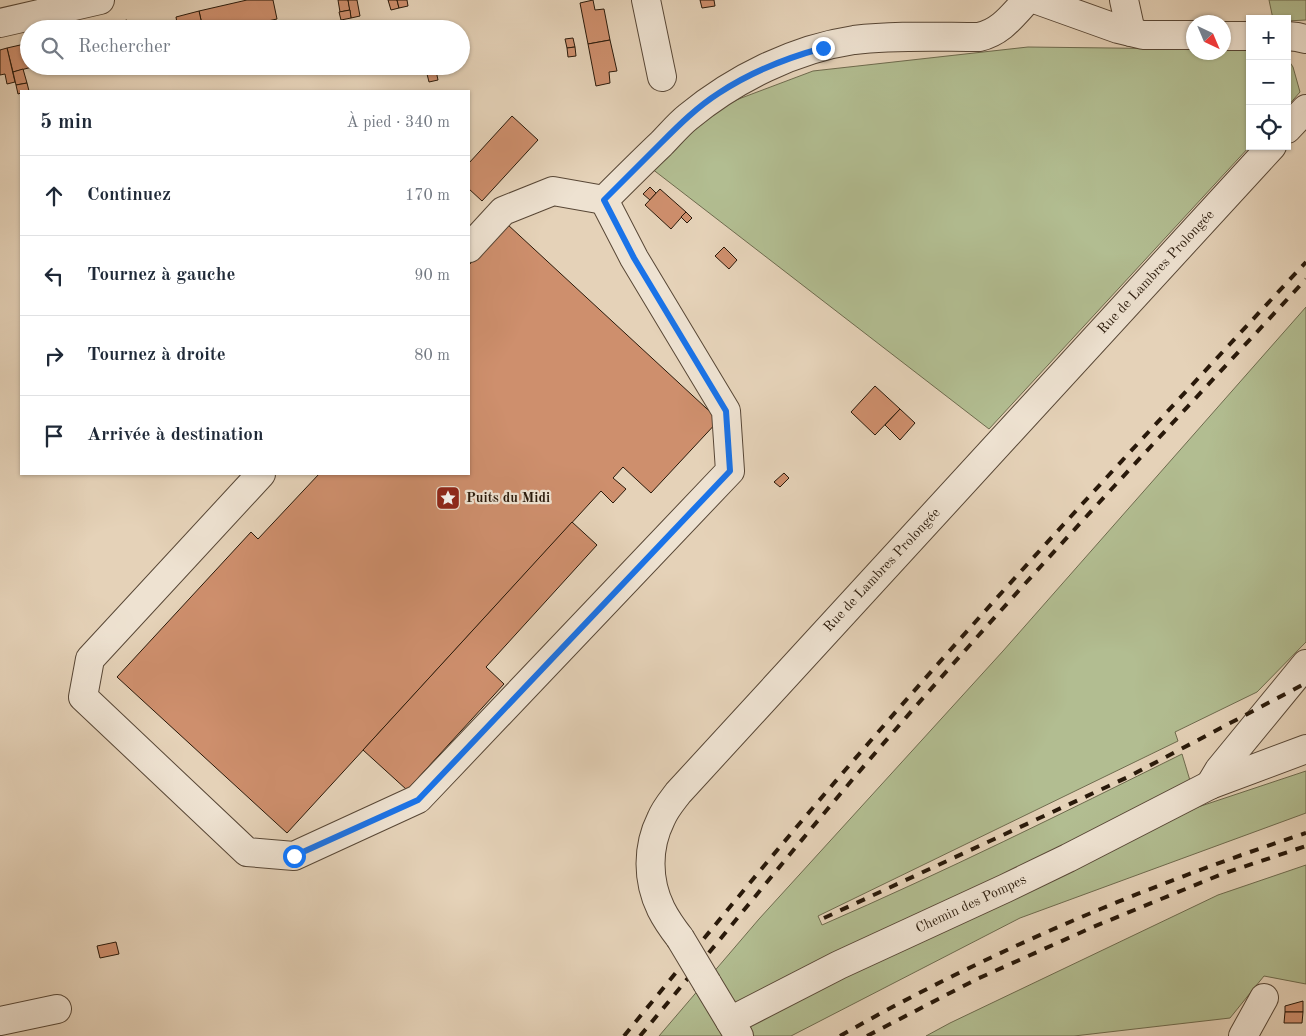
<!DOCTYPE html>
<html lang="fr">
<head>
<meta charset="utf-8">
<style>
  :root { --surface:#fff; --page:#f6f6f7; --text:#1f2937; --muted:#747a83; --line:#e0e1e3 }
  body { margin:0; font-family:"Old Standard TT",serif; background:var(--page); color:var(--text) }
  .controls { position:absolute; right:15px; top:15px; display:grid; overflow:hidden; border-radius:0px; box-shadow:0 1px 4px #0004 }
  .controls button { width:45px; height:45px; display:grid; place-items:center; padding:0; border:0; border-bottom:1px solid var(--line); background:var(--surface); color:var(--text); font:25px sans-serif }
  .compass { position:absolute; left:1186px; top:15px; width:45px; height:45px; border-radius:50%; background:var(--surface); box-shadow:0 1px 4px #0004; rotate:136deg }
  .stop { position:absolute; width:15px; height:15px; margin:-11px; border:4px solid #1a73e8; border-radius:50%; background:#fff }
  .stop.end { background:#1a73e8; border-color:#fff; box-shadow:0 1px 5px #0008 }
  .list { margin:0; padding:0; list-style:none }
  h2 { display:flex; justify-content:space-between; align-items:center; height:65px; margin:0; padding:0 20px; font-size:21px }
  h2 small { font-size:16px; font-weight:400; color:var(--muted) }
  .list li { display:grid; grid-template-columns:32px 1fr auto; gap:15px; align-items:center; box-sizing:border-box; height:80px; padding:0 20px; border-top:1px solid var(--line) }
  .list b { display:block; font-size:19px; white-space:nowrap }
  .list em { font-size:16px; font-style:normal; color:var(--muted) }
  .icon { flex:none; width:28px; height:28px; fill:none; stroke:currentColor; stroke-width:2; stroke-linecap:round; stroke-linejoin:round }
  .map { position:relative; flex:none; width:1306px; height:1036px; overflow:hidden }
  .search { position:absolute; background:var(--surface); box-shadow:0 1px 4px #0004; left:20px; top:20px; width:450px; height:55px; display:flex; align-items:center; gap:12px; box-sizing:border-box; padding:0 18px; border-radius:28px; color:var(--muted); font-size:19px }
  .panel { position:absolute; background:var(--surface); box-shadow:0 1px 4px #0004; left:20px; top:90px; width:450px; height:385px; border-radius:0px }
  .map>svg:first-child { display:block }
</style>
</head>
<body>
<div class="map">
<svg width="1306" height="1036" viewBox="0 0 1306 1036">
  <rect width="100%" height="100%" fill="#e5d2b8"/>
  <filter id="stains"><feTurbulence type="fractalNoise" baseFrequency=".004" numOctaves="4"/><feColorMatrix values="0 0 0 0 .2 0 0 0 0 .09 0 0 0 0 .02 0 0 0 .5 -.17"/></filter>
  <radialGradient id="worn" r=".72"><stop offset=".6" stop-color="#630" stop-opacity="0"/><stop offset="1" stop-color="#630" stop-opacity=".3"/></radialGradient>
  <g fill="#b2bd91" stroke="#6e6b4e">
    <polygon points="1269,0 1306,0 1306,20 1287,21 1287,19 1273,19"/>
    <polygon points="1028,47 1193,49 1194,52 1224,52 1224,48 1250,48 1250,146 989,429 647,165 728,103 813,71"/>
    <polygon points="1287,58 1293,67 1300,92 1287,107"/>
    <path d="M1306,307v335l-49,50 -82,40 3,9 -360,175 4,9c122,-53 241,-112 360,-171l16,53 108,-36v42l-286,105 -229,118h-132l100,-117 244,-268z"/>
    <polygon points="1306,865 1306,984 1264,976 1230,1018 1074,1036 926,1036 950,1023 1218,895"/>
  </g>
  <g fill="#ce8f6d" stroke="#29190a">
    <polygon points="247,0 273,0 277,19 232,29 203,29 199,11"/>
    <polygon points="338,0 348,0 350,10 340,12"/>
    <polygon points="348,0 357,0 360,16 351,18"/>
    <polygon points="388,0 397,0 399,8 391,10"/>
    <polygon points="397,0 407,0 408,6 399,8"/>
    <polygon points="593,0 595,10 604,9 610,40 588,44 580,3"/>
    <polygon points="700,0 714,0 715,6 702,8"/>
    <polygon points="350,10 351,18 341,20 339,12"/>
    <polygon points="199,11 203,29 178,29 176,17"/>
    <polygon points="127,20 129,29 103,29 102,26"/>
    <polygon points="167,24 168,29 156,29 156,26"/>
    <polygon points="253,24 254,29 232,29"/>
    <polygon points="573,38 575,47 567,48 565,39"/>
    <polygon points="610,40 617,71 609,72 610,83 596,86 588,44"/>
    <polygon points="29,43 29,66 36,66 13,72 7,48"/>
    <polygon points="575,47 576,56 568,57 567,48"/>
    <polygon points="7,48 15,82 7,84 5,74 0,75 0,50"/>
    <polygon points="53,66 62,66 63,72 55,74"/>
    <polygon points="62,66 71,66 72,71 63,72"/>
    <polygon points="113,66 124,66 124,70 114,72"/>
    <polygon points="425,66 435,66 438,80 429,82"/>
    <polygon points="23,69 27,83 16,85 13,72"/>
    <polygon points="27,83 29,91 21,91 21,93 18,94 16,85"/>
    <polygon points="512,116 538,140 482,201 469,189 469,163"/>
    <polygon points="650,187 656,193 650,200 643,194"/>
    <polygon points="660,189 686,212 671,229 645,205"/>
    <polygon points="686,212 692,218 687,223 681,217"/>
    <polygon points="507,224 719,420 651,493 623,467 613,478 626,489 613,503 601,491 287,833 117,677 251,532 258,539 319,474 469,474 469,265"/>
    <polygon points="724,247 737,260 729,269 715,256"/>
    <polygon points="875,386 900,409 875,435 851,412"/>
    <polygon points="900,409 915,423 900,440 885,425"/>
    <polygon points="784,473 789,478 780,487 774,482"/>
    <polygon points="572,522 597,545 486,667 504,684 407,790 363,750"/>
    <polygon points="116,942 119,954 100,958 97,946"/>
    <polygon points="1303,1001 1303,1012 1285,1012 1285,1006"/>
    <polygon points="1285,1012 1303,1012 1302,1023 1284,1023"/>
  </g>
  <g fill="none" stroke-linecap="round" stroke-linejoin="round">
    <defs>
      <g id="minor">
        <polyline points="646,0 662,77"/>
        <polyline points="1037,0 1118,29 1143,35 1194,35"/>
        <polyline points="1124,0 1131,32"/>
        <polyline points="0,23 100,0"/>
        <polyline points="1224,36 1250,36"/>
        <polyline points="1287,36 1297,37 1306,39"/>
        <polyline points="1287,129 1306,109"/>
        <path d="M604,200c19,-19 38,-38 57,-56 9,-9 17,-19 27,-27 46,-38 106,-68 166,-77 41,-5 84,-3 125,-3 22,-5 33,-21 48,-37"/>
        <polyline points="469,248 503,211 553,191 604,200"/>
        <polyline points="261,474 90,659 83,697 247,852 294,856 418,799 730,471 726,411 634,258 604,200"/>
        <polyline points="1210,785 1219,770 1306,664"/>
        <path d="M680,938c-7,-9 -14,-19 -19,-29 -14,-29 -14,-62 0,-90 4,-10 11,-18 17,-26l594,-647"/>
        <polyline points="707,983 739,1036"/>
        <polyline points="0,1021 57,1009"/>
        <polyline points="730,1021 839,965 1006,888 1068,858 1210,785 1306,749"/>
        <polyline points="1243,1036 1264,998"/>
      </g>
    </defs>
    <use href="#minor" stroke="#584736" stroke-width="30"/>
    <use href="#minor" stroke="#eee2d1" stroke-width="28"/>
    <g stroke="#29190a" stroke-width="4" stroke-dasharray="9 9" stroke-linecap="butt">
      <polyline points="824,918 1128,777 1306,683"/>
      <path d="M624,1036c78,-95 155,-190 236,-283 144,-167 296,-329 446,-491"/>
      <path d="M640,1036c77,-92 152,-186 230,-277 141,-164 289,-321 436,-480"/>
      <path d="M840,1036c147,-84 305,-150 466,-203"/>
      <polyline points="867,1036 977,979 1093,927 1222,874 1306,846"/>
    </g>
    <defs>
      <polyline id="minor-bridge" points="680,938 707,983"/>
    </defs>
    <use href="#minor-bridge" stroke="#584736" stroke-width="30" stroke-linecap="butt"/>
    <use href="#minor-bridge" stroke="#eee2d1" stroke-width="28"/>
  </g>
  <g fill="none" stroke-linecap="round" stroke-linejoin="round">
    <path stroke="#1a73e8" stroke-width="6" d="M294,856l124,-56 312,-329 -4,-60 -92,-153 -30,-58c19,-19 38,-38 57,-57 18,-18 36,-36 58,-50 32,-21 67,-35 104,-45"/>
  </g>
  <defs>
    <symbol id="sight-square" viewBox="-11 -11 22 22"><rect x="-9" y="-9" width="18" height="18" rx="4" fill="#8f2418" stroke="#eee2d1"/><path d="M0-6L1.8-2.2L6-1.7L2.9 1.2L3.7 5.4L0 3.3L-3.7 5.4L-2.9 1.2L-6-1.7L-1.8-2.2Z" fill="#fff"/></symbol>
  </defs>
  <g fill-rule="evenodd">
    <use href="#sight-square" x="434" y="484" width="28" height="28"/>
  </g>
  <g text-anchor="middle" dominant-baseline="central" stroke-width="4.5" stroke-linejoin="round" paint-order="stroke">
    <g font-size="14" fill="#29190a" stroke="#eee2d1">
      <text transform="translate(1156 272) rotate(-47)">Rue de Lambres Prolongée</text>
      <text transform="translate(882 570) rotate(-47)">Rue de Lambres Prolongée</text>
      <text transform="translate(971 904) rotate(-25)">Chemin des Pompes</text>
    </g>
    <g font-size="14" font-weight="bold" fill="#29190a" stroke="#eee2d1" text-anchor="start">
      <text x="466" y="498">Puits du Midi</text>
    </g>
  </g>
  <rect width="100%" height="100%" filter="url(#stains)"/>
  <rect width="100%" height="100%" fill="url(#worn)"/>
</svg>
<div class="controls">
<button>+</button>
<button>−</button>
<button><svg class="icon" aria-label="locate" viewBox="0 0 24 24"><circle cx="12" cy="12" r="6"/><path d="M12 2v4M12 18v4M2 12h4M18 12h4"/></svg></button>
</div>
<svg class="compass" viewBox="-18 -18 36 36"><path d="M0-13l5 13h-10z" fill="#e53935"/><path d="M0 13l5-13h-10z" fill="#747a83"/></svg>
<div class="stop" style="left:294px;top:856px"></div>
<div class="stop end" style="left:823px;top:48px"></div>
<div class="search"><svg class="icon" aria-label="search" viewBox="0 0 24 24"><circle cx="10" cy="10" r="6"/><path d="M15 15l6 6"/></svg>Rechercher</div>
<section class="panel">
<h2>5 min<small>À pied · 340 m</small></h2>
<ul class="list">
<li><svg class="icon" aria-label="ahead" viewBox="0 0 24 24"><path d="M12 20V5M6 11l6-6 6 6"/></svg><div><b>Continuez</b></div><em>170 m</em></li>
<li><svg class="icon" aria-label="left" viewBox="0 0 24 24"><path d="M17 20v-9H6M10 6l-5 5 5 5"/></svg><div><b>Tournez à gauche</b></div><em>90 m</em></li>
<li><svg class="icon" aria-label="right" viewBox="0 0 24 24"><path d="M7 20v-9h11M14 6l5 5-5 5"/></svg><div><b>Tournez à droite</b></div><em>80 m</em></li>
<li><svg class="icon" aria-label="arrive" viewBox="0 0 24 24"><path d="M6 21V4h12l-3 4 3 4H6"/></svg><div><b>Arrivée à destination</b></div></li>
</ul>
</section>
</div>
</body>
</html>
